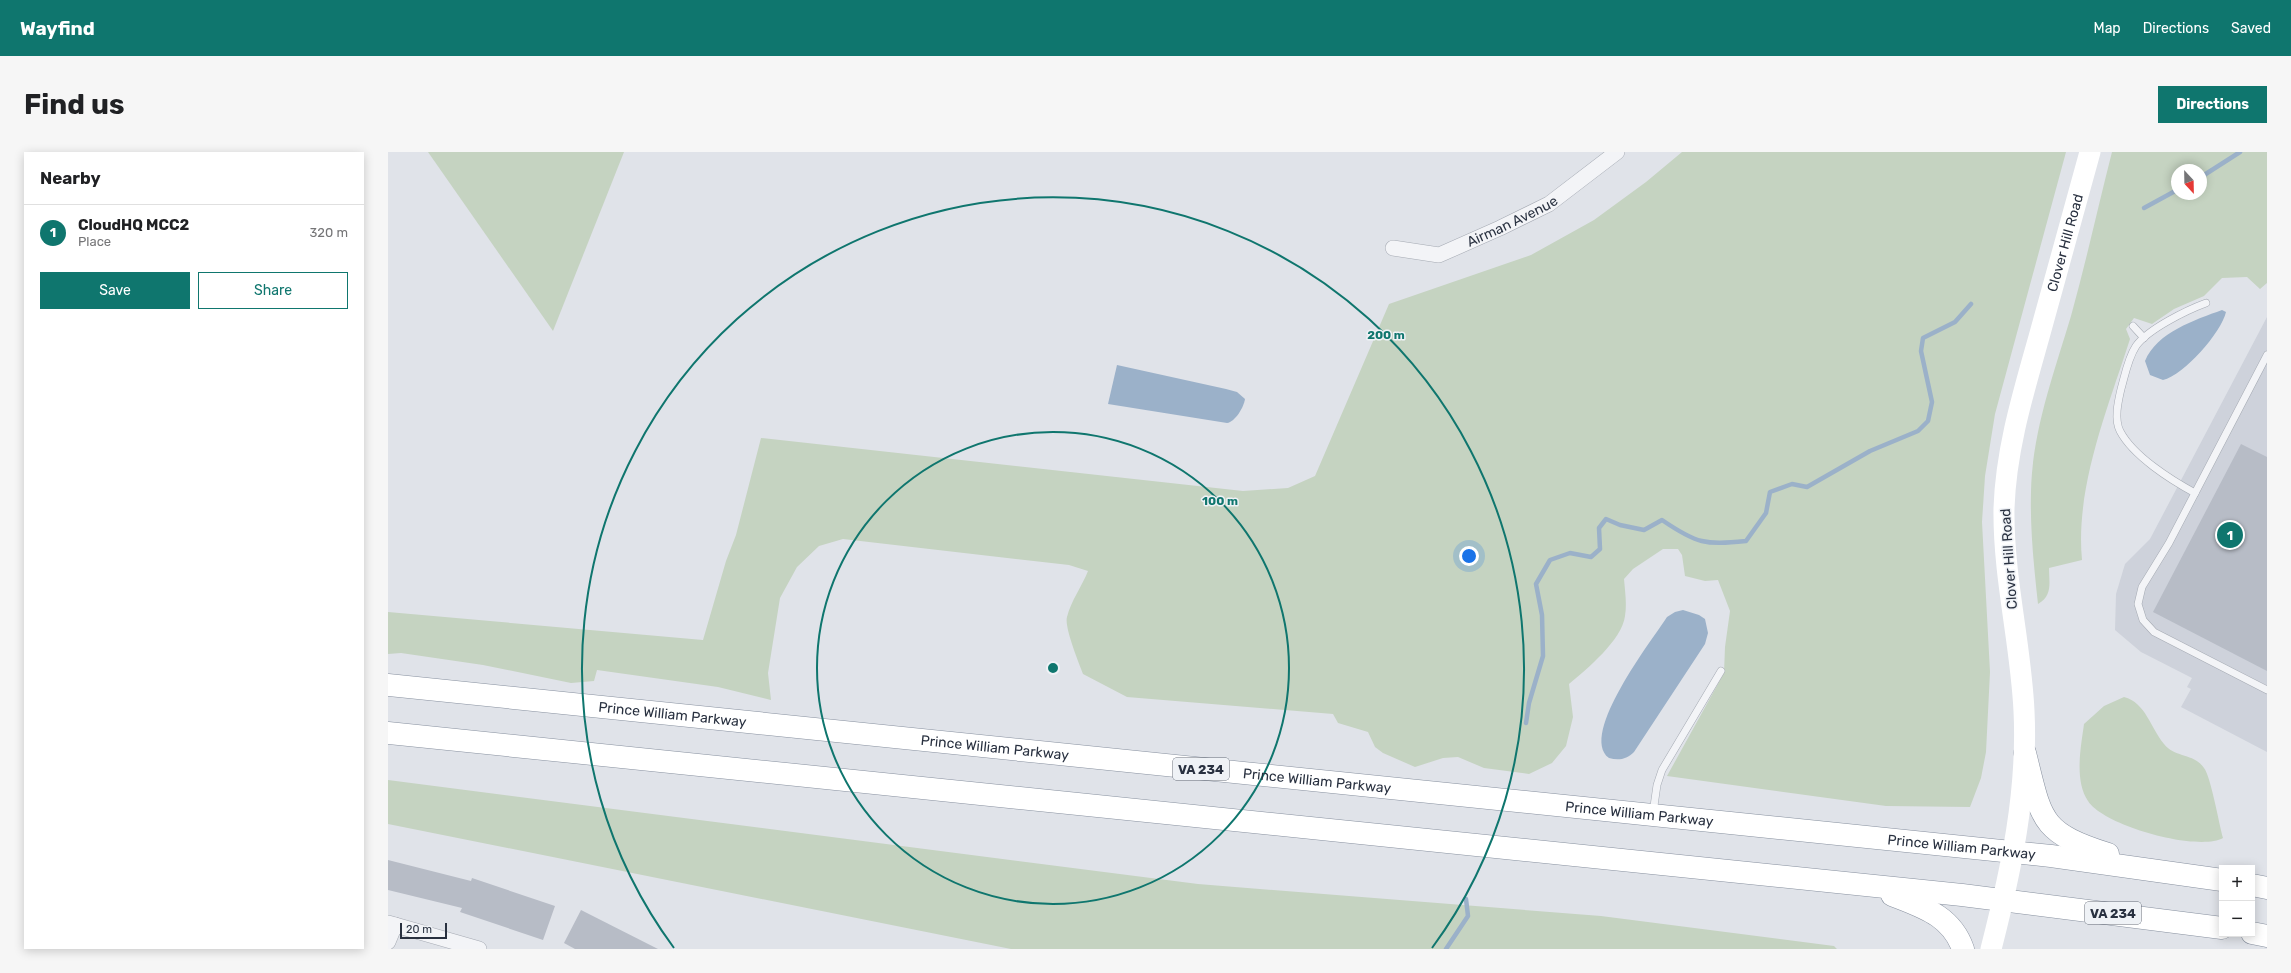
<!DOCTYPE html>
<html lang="en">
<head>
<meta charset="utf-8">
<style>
  :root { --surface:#fff; --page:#f6f6f6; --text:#202124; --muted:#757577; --line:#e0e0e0; --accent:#0f766e }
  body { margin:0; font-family:Rubik,sans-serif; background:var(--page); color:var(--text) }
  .controls { position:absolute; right:12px; bottom:12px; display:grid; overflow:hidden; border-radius:0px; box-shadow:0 2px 10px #0003 }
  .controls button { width:36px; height:36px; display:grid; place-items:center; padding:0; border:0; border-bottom:1px solid var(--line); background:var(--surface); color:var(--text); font:20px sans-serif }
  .compass { position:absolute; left:1783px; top:12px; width:36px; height:36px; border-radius:50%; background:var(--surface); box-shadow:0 2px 10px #0003; rotate:158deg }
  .scale { position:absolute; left:12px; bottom:10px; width:47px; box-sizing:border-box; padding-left:4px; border:2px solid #293140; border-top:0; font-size:11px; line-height:14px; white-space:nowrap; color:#293140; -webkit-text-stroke:3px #eff2f6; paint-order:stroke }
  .you { position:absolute; left:1081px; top:404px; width:14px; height:14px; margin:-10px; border:3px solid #fff; border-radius:50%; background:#1a73e8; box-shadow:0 0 0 6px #1a73e833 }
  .badge { display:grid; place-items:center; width:26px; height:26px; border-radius:50%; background:var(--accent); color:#fff; font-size:13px; font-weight:700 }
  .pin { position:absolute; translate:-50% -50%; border:2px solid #fff; box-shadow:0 1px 4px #0006 }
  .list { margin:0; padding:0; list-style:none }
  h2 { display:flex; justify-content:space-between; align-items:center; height:52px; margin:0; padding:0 16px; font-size:17px }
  h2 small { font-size:13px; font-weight:400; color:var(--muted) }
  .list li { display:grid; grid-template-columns:26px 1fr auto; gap:12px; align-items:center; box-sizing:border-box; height:56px; padding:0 16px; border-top:1px solid var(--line) }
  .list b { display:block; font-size:15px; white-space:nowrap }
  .list p { margin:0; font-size:13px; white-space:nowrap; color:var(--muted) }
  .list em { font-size:13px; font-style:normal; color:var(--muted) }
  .actions { display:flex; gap:8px; padding:12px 16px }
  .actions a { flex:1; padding:9px 0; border:1px solid var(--accent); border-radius:0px; text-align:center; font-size:14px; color:var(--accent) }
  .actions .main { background:var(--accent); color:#fff }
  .map { position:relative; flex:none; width:1879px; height:797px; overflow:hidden; border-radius:0px }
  header { display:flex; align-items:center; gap:24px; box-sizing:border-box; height:56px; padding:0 20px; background:var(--accent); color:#fff }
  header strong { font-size:19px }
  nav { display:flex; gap:22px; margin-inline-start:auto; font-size:14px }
  .intro { display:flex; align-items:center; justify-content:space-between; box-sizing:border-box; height:96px; padding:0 24px }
  h1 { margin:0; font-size:28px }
  .button { padding:10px 18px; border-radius:0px; background:var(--accent); color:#fff; font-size:14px; font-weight:700 }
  main { display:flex; gap:24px; padding:0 24px }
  aside { flex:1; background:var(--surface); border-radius:0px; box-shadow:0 2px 10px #0003 }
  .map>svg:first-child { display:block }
</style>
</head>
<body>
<header>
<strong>Wayfind</strong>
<nav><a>Map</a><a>Directions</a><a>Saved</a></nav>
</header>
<div class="intro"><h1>Find us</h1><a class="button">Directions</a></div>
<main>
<aside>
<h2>Nearby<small></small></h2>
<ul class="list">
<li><span class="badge">1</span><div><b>CloudHQ MCC2</b><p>Place</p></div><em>320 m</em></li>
</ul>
<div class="actions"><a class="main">Save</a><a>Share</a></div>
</aside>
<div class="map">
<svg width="1879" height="797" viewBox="0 0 1879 797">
  <rect width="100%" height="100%" fill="#e0e3e9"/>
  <polygon fill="#ced2db" points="1879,165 1879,600 1793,555 1803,537 1799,535 1804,526 1753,500 1727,478 1728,442 1737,412 1762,387"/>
  <g fill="#c5d3c1" fill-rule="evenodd">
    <polygon points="40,0 236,0 165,179"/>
    <path d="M1294,0h384l-71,262 -10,62 -3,46 8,150 -4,80 -5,26 -11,29 -84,-1 -219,-30 57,-103 1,-26 5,-36 -12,-31 -13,1 -20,-5 -3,-21 -4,-6h-15l-30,20 -9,10c1,12 3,25 1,37 -3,24 -38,53 -56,68l4,33 -7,29 -14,17 -23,11 -45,-6 -26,-11 -15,1 -28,9 -32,-14 -8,-6 -7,-15 -30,-9 -5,-9 -206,-17 -44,-23c-4,-11 -19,-47 -16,-57 4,-16 15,-31 21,-46l-19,-6 -226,-26 -24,7 -22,21 -17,31 -12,75 3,27 -53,-13 -121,-17 -3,11 -23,2 -88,-18 -82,-12 -13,1v-42l315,28 23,-79 10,-26 25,-97 482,53 45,-3 27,-12 74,-172 142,-49 63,-35 52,-38z"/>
    <path d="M1724,0h155v131l-7,6 -13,-12 -25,1 -18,18 -30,13 -22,15 -18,-6 -8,11 4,10c-22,69 -55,148 -48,221l-33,8c0,14 4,28 -11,36 -4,-37 -8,-74 -7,-112 1,-60 23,-119 40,-176 15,-54 27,-109 41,-164zM1789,18h24v24h-24z"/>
    <path d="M1736,545c22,6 26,30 40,47 11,14 30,9 40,24 7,9 15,56 19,70 -25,14 -119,-12 -135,-37 -14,-21 -7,-54 -4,-77l20,-18z"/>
    <polygon points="0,628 810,732 1213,764 1446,794 1449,797 623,797 0,672"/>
  </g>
  <g fill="#9bb1c9">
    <path d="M1834,158l4,2c-5,21 -42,63 -63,68l-13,-5 -5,-14c12,-29 50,-41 77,-51z"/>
    <path d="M729,213l109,24 11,3 8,7c-1,8 -10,23 -18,24l-119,-19z"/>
    <path d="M1295,458l16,5 6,4 3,14 -3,11 -71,108c-7,7 -15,9 -25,6 -31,-23 44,-119 58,-141l8,-5z"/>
  </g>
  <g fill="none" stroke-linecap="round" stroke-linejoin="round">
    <g stroke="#9bb1c9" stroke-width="4.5">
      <polyline points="1813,25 1852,0"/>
      <polyline points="1756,56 1789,38"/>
      <path d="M1138,571l3,-20 14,-47 -1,-41 -6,-31 14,-24 20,-7 21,4 9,-8 -1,-21 7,-9 14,6 24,5 18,-10c35,24 43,25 84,21l20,-28 4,-21 22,-8 15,3 63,-36 48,-20 10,-10 4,-19 -11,-51 2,-13 32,-16 16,-18"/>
      <polyline points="1058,797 1080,764 1078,747"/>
    </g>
  </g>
  <g fill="#b7bcc6">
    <polygon points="1853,292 1879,305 1879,519 1765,460"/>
    <polygon points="0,708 83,729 84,726 167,754 155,788 72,760 74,756 0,738"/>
    <polygon points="193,758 270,797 187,797 176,791"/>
  </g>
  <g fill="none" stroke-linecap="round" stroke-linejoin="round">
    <defs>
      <g id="lane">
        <polyline points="1745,174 1756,186"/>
        <polyline points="1879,203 1781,391 1754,435 1750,452 1755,468 1766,480 1879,538"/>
        <path d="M1807,341c-24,-13 -62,-37 -75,-62 -6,-12 -2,-29 1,-42 4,-14 7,-31 15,-43 12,-17 51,-36 70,-43"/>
        <polyline points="1265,661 1269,633 1274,618 1333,519"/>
      </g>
      <g id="street">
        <path id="s1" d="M1005,96l46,7 61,-27 49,-24 68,-52"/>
        <polyline points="0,771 91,797"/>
        <polyline points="0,790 7,773"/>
      </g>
      <g id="highway">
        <path id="s3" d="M0,533l1663,171 171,24"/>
        <polyline points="0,581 1574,743 1834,776"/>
        <path d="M1637,601c17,67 14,79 83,101"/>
        <polyline points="1864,733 1879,736"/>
        <path d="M1504,743c30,12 59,20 71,54"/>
        <polyline points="1864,781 1879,784"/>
      </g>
    </defs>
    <use href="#lane" stroke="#a5aab3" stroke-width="8"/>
    <use href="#street" stroke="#a5aab3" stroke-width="16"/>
    <use href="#highway" stroke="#87909f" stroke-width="23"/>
    <use href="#lane" stroke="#f3f4f7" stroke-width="7"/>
    <use href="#street" stroke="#f3f4f7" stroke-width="15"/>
    <path stroke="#fff" stroke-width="21" id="s2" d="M1603,797c20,-78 37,-157 33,-238 -3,-67 -21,-134 -20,-203 2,-59 19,-114 35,-171 17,-62 34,-123 51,-185"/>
    <use href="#highway" stroke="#fff" stroke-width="22"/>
  </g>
  <g fill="none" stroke="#0f766e" stroke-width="2">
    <circle cx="665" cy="516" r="236"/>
    <path d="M286 796A471 471 0 1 1 1044 796"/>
  </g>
  <g text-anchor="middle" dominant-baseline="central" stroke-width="3" stroke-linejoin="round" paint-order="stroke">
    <g fill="#eff2f6" stroke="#646b77" stroke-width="1">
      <rect x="785" y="606" width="56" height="22" rx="3"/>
      <rect x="1697" y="750" width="56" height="22" rx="3"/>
    </g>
    <g font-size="13" font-weight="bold" fill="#293140">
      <text x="813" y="617">VA 234</text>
      <text x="1725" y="761">VA 234</text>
    </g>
    <g font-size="14" fill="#293140" stroke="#eff2f6">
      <text stroke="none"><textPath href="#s1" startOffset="127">Airman Avenue</textPath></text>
      <text stroke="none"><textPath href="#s2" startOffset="718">Clover Hill Road</textPath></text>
      <text transform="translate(1621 407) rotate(-94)">Clover Hill Road</text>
      <text stroke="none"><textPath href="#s3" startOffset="286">Prince William Parkway</textPath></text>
      <text stroke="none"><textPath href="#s3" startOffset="610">Prince William Parkway</textPath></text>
      <text stroke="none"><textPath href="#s3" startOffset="934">Prince William Parkway</textPath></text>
      <text stroke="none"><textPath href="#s3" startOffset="1258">Prince William Parkway</textPath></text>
      <text stroke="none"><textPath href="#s3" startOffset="1582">Prince William Parkway</textPath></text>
    </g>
  </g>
  <circle cx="665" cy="516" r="6" fill="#0f766e" stroke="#eff2f6" stroke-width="2"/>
  <g font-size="12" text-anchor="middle" font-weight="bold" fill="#0f766e" stroke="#eff2f6" stroke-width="3" stroke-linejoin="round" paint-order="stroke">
    <text x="998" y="187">200 m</text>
    <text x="832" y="353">100 m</text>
  </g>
</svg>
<div class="controls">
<button>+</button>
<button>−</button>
</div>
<svg class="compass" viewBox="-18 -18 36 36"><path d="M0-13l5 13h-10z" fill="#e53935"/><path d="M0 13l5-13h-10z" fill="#757577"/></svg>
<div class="scale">20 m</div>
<div class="you"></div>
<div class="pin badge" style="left:1842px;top:383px">1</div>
</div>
</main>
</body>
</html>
